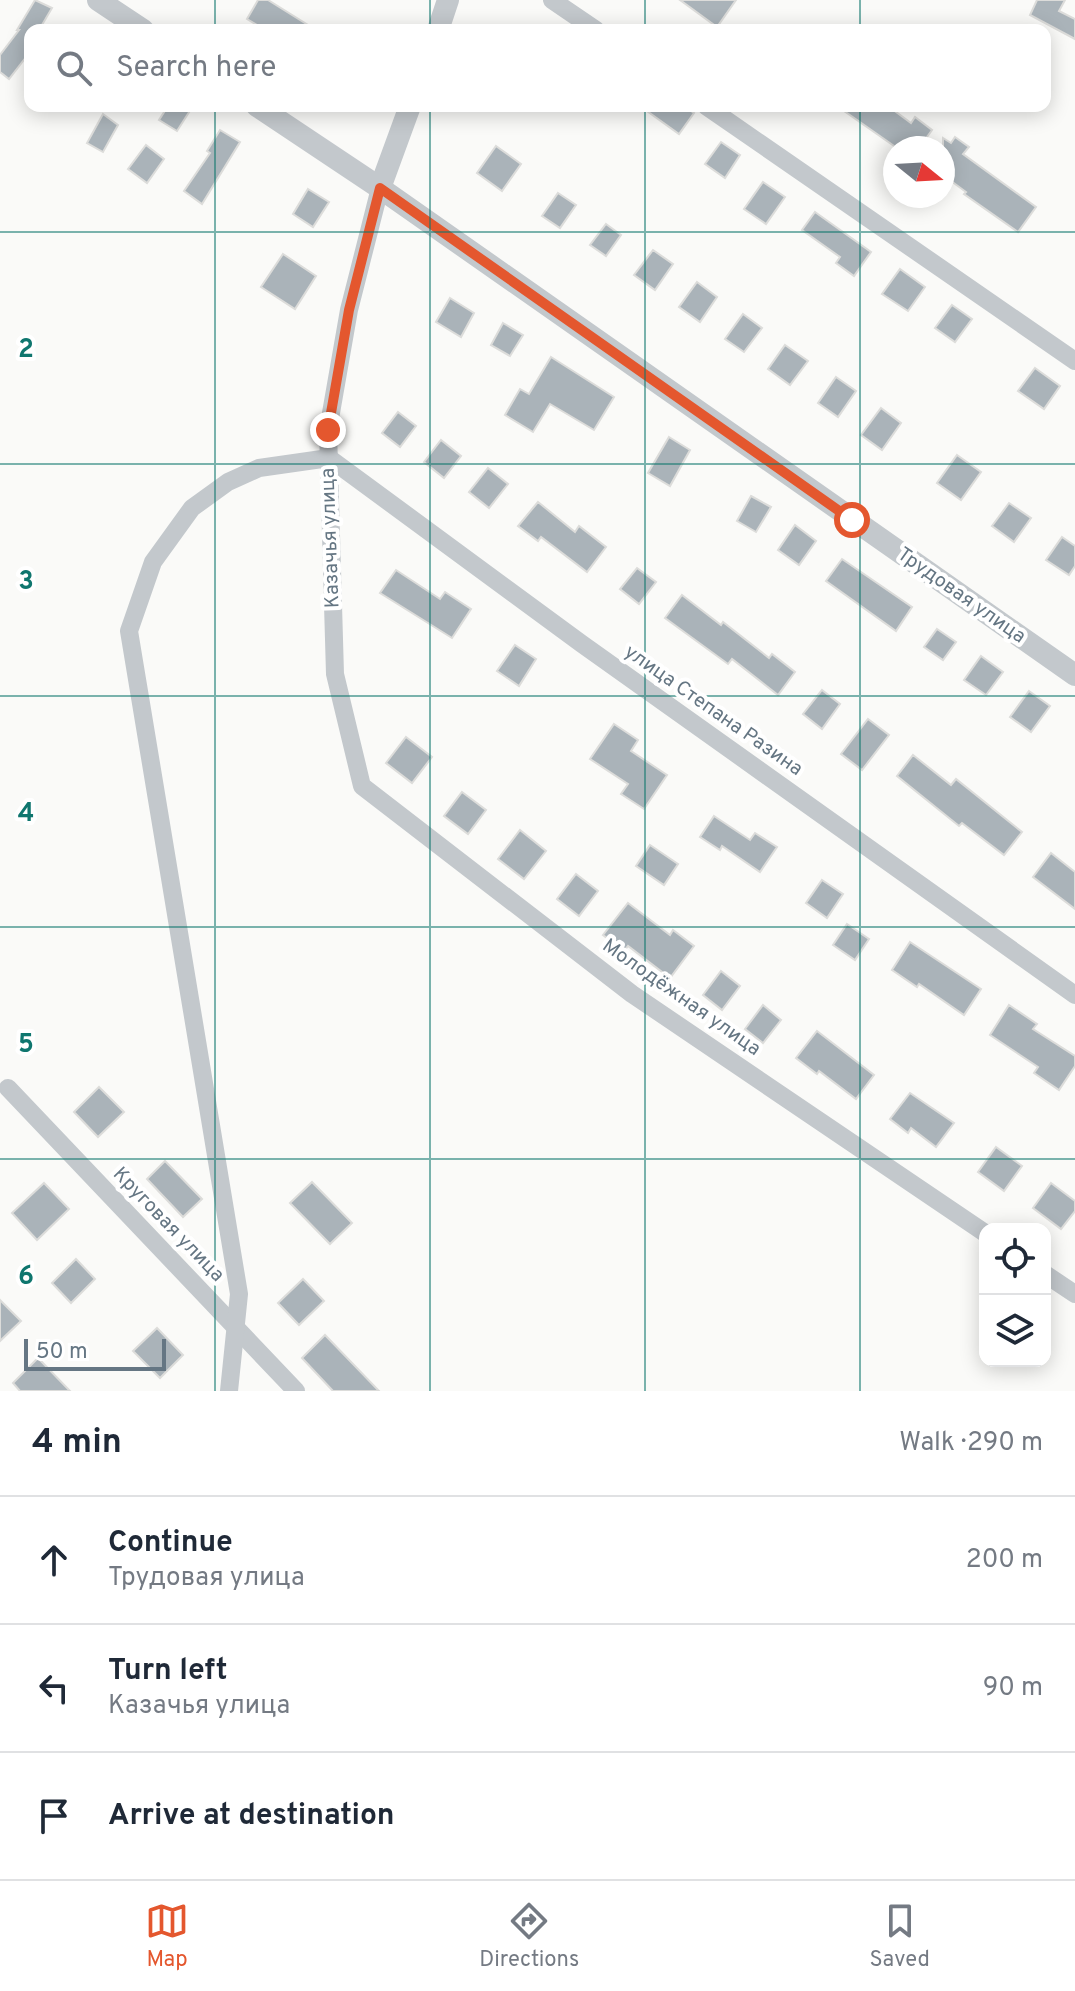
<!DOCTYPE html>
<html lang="en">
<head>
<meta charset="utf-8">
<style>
  :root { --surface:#fff; --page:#f6f6f7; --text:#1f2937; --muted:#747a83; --line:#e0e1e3; --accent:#e4572e }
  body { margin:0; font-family:Overpass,sans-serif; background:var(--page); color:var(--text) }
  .controls { position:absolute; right:24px; bottom:24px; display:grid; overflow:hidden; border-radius:16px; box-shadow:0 4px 20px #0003 }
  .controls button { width:72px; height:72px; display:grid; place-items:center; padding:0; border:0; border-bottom:2px solid var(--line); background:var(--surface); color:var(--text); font:40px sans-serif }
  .compass { position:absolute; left:883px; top:136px; width:72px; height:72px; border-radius:50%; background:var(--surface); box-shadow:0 4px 20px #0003; rotate:108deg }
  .scale { position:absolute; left:24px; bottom:20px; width:142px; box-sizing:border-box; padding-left:8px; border:4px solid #657683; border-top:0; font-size:22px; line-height:28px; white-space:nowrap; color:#657683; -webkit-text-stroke:6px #fff; paint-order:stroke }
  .stop { position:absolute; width:24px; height:24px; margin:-18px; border:6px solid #e4572e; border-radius:50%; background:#fff }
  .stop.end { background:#e4572e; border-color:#fff; box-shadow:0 2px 8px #0008 }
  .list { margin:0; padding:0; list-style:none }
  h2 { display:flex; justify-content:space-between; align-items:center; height:104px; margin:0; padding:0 32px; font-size:34px }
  h2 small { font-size:26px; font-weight:400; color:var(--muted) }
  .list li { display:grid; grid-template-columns:52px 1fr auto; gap:24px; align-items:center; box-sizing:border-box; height:128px; padding:0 32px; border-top:2px solid var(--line) }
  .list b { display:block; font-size:30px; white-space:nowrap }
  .list p { margin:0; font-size:26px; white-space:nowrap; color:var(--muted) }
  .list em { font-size:26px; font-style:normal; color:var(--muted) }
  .icon { flex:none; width:44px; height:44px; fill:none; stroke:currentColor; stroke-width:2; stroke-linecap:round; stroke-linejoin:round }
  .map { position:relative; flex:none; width:1075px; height:1391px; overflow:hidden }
  .search { position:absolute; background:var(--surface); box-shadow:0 4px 20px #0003; left:24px; right:24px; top:24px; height:88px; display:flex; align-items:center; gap:20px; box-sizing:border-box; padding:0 28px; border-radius:16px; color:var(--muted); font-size:30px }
  .sheet { height:488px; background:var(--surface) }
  nav { display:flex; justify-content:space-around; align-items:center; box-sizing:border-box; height:112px; border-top:2px solid var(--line); background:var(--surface); font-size:22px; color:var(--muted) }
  nav a { display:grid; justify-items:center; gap:4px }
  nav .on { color:var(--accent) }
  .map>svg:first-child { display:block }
</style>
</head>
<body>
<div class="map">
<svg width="1075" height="1391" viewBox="0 0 1075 1391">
  <rect width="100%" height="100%" fill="#fafaf8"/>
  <g fill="#aab3b9" stroke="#dcdcda" stroke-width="2">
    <polygon points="35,0 52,8 39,30 30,30 30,52 9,79 0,72 0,55 19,30 17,30"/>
    <polygon points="258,0 268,0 316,30 265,30 247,19"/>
    <polygon points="680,0 736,0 717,27"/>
    <polygon points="1037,0 1065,0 1059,11 1075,19 1075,39 1030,15"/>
    <polygon points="168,106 193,106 177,131 159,120"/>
    <polygon points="640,106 684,106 694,113 679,134"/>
    <polygon points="837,106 888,106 911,123 915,117 932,130 919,148 897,148"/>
    <polygon points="103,114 118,125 103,152 87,143"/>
    <polygon points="220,130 240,142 202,204 184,191 210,153 207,151"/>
    <polygon points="955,137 969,147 963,154 1036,207 1018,232 964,194 966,192 943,175 943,138 951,143"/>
    <polygon points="721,142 740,155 725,178 705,164"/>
    <polygon points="146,145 164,159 147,183 128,169"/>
    <polygon points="496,146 521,164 502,191 477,173"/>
    <polygon points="763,182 785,197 766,224 744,209"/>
    <polygon points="308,189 329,202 313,227 293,214"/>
    <polygon points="558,193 576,205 560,228 542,216"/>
    <polygon points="815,212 871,252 854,276 836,263 840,257 802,230"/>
    <polygon points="606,224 621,235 606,256 590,245"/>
    <polygon points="653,250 673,264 655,290 634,275"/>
    <polygon points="283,254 316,276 295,309 261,287"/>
    <polygon points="900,269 925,287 908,311 882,294"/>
    <polygon points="697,282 717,297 700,322 679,307"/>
    <polygon points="450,298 474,313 461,337 436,322"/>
    <polygon points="952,305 972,319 955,342 935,328"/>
    <polygon points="743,314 762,328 744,352 725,339"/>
    <polygon points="503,323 523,335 510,356 491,345"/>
    <polygon points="785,345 808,361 790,385 768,369"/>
    <polygon points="551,357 614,397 594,430 550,404 533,432 505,415 520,389 529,394"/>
    <polygon points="1035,368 1060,386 1044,409 1018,391"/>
    <polygon points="836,377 856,391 838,417 818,403"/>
    <polygon points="881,408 901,423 882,450 861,435"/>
    <polygon points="398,412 416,426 400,447 382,433"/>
    <polygon points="669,437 690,450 670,486 648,473"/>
    <polygon points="441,440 461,456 444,478 424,462"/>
    <polygon points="957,455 981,472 961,500 937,483"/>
    <polygon points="488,468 508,484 489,508 469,492"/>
    <polygon points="751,496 771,507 756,532 737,521"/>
    <polygon points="538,502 575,532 579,526 606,547 587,572 541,537 538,541 518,526"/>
    <polygon points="1009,503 1031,518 1014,542 992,526"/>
    <polygon points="795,525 816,541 799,565 778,550"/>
    <polygon points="1062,537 1075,546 1075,566 1069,575 1046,560"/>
    <polygon points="842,559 912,607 896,631 826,581"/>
    <polygon points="637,568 656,582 639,604 620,589"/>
    <polygon points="396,570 440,599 445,592 471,609 452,638 380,593"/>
    <polygon points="682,595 721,625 723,622 769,658 772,654 795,672 778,695 732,659 728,664 665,618"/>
    <polygon points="937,629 956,642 943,660 924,647"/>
    <polygon points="515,645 536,659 519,686 497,671"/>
    <polygon points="981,656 1003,672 986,695 964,680"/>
    <polygon points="822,690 840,704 822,729 803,714"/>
    <polygon points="1029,691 1050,706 1031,732 1010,717"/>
    <polygon points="868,719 889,735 862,770 841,754"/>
    <polygon points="614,724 638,740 631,751 667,775 644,809 621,794 628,784 590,759"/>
    <polygon points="406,737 432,757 412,783 386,763"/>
    <polygon points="913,755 951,785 956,779 1022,832 1004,855 962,823 959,826 897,776"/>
    <polygon points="462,792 486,810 468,834 444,816"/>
    <polygon points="714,816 750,840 755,833 777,847 760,872 722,846 720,850 700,837"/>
    <polygon points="520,830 546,851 524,879 498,859"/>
    <polygon points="650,845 678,864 664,885 636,866"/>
    <polygon points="1051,853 1075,872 1075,909 1033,877"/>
    <polygon points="576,874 598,891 579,916 557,899"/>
    <polygon points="822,880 843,894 827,918 806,903"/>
    <polygon points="628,903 670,935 673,930 694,946 670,978 628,946 624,951 603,935"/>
    <polygon points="847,924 869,939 855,960 833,945"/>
    <polygon points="910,942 981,989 964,1015 919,984 917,987 892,970"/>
    <polygon points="721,971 740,986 722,1010 703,995"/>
    <polygon points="763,1005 781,1020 763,1043 745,1029"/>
    <polygon points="1009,1005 1037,1024 1033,1029 1075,1056 1075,1066 1059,1090 1034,1073 1038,1067 990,1035"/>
    <polygon points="817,1031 874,1075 856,1099 819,1071 817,1074 796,1058"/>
    <polygon points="99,1087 124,1112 98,1137 74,1112"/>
    <polygon points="910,1093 954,1123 936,1147 911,1128 908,1133 890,1119"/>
    <polygon points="996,1147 1022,1166 1004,1191 978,1172"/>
    <polygon points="165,1161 202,1199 183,1217 147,1179"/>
    <polygon points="312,1182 352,1223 330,1244 290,1203"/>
    <polygon points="44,1183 69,1209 37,1240 12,1213"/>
    <polygon points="1051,1183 1075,1201 1075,1211 1061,1229 1033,1208"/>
    <polygon points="76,1259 95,1279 71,1303 52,1283"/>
    <polygon points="303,1279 324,1301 299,1325 278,1303"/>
    <polygon points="0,1300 21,1321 0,1341"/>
    <polygon points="157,1328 183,1355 160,1378 133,1351"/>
    <polygon points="325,1335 379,1391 333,1391 302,1358"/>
    <polygon points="38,1358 70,1391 20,1391 13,1383"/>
  </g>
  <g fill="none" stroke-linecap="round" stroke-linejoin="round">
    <g stroke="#c3c8cc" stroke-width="18">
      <polyline points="552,0 596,30"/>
      <polyline points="706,106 1075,361"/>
      <polyline points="380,188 349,310 328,430 335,674 362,786 632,994 985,1233"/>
      <polyline points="8,1088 296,1391"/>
      <polyline points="1045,1274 1075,1294"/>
      <polyline points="229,1391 239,1294 129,631 153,562 192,508 228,482 259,468 329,458 582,644 1075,995"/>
    </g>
    <g stroke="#c3c8cc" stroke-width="22">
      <polyline points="98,0 143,30"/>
      <polyline points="438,30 448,0"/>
      <polyline points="257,106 380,188 1075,675"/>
      <polyline points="380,188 410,106"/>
    </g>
  </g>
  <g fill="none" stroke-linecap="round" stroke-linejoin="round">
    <polyline stroke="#e4572e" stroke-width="10" points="328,430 349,310 380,188 852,520"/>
  </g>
  <path fill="none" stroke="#0f766e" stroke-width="2" stroke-opacity="0.55" d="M215,0v30M430,0v30M645,0v30M860,0v30M215,106v1285M430,106v1285M645,106v1285M860,106v1285M0,232h1075M0,464h1075M0,696h1075M0,927h1075M0,1159h1075"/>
  <g text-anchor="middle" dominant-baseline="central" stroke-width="8" stroke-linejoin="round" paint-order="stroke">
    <g font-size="20" fill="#657683" stroke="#fff">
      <text transform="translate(331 538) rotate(-92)">Казачья улица</text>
      <text transform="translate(961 596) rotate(35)">Трудовая улица</text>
      <text transform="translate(713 711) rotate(35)">улица Степана Разина</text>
      <text transform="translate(681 998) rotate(35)">Молодёжная улица</text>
      <text transform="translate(168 1225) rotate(46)">Круговая улица</text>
    </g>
  </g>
  <g font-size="26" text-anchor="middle" font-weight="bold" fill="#0f766e" stroke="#fff" stroke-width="8" stroke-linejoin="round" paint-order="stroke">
    <text x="26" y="357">2</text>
    <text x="26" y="589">3</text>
    <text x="26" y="821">4</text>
    <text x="26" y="1052">5</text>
    <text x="26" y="1284">6</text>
  </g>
</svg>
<div class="controls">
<button><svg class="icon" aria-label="locate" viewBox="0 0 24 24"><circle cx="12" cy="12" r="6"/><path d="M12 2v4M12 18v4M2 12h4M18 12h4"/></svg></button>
<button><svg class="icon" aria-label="layers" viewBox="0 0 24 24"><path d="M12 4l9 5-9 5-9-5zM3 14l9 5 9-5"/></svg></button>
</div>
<svg class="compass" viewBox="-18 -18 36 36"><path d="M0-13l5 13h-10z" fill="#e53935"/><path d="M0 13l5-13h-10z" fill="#747a83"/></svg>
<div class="scale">50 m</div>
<div class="stop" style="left:852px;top:520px"></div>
<div class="stop end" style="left:328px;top:430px"></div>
<div class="search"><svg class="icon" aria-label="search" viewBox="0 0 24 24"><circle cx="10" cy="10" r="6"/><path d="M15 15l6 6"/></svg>Search here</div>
</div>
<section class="sheet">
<h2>4 min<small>Walk · 290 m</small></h2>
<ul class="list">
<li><svg class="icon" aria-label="ahead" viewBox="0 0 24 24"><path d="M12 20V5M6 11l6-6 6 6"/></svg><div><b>Continue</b><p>Трудовая улица</p></div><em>200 m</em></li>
<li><svg class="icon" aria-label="left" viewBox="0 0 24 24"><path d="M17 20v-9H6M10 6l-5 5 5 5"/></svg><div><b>Turn left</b><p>Казачья улица</p></div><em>90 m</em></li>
<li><svg class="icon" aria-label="arrive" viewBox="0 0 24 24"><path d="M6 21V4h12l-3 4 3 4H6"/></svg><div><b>Arrive at destination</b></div></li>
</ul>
</section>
<nav>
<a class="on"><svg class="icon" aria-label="map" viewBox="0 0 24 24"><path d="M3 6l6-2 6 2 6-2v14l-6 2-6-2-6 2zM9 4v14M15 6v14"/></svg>Map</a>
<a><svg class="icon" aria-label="directions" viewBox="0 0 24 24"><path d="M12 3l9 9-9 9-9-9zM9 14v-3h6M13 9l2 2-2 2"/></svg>Directions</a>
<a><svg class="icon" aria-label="saved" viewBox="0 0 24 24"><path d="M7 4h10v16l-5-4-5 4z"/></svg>Saved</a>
</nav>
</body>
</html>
